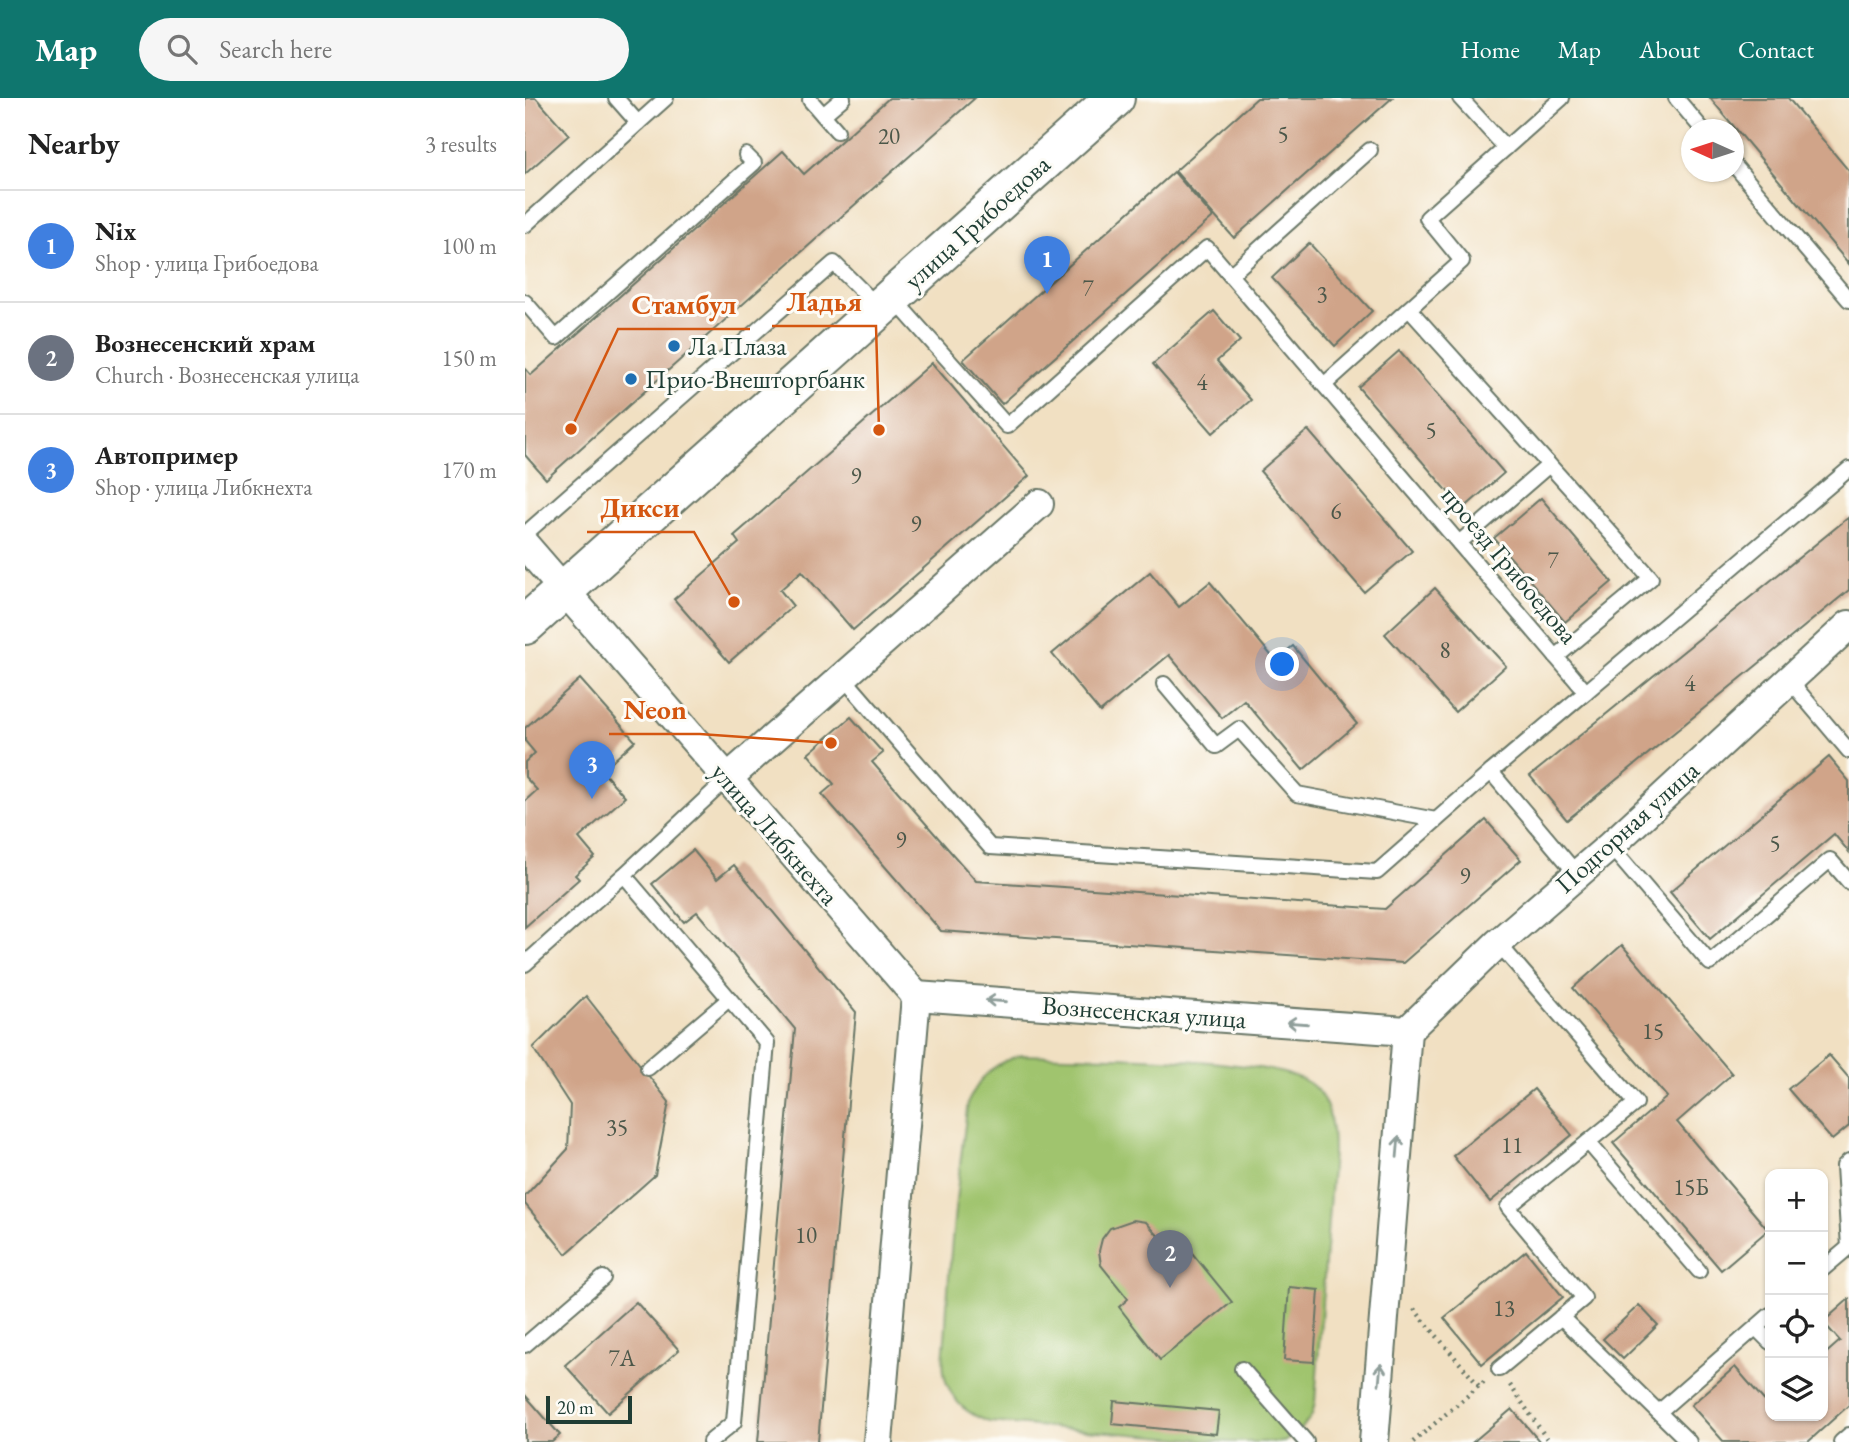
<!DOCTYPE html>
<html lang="en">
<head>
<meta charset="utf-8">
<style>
  :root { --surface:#fff; --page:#f6f6f6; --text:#222; --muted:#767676; --line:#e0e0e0; --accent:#0f766e }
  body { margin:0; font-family:"EB Garamond",serif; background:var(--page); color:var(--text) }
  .controls { position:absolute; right:21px; bottom:21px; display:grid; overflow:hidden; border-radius:14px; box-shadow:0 2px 5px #0004 }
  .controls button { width:63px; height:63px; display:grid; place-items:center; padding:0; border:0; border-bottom:2px solid var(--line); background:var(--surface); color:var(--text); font:35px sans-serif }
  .compass { position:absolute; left:1156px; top:21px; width:63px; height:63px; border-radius:50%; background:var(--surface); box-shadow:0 2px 5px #0004; rotate:273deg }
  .scale { position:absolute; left:21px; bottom:18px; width:86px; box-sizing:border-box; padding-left:7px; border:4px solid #1f3d34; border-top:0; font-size:19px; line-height:24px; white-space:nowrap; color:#1f3d34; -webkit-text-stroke:5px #fdfcf7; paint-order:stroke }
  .you { position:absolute; left:758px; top:567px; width:24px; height:24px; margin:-18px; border:5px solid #fff; border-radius:50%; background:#1a73e8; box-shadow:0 0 0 10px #1a73e833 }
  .badge { display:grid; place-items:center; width:46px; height:46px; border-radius:50%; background:var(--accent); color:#fff; font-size:23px; font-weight:700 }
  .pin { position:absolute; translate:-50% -58px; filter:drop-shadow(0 2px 4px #0008) }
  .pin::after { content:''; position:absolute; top:37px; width:24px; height:21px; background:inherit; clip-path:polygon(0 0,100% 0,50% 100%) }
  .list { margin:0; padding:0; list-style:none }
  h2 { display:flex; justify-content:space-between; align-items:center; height:91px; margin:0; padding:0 28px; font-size:30px }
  h2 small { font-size:23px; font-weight:400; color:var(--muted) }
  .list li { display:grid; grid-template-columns:46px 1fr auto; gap:21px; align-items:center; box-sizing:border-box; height:112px; padding:0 28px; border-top:2px solid var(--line) }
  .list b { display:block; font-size:26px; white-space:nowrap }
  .list p { margin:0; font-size:23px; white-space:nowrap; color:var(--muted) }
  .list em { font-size:23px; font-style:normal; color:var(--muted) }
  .icon { flex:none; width:38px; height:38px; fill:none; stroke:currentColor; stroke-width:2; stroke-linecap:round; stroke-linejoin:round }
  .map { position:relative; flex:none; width:1324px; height:1344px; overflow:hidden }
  header { display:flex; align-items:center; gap:42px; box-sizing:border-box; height:98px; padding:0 35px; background:var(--accent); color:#fff }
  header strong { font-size:33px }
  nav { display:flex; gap:38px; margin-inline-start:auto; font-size:24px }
  .search { width:490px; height:63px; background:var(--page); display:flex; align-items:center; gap:18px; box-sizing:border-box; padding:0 24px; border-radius:38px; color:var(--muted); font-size:26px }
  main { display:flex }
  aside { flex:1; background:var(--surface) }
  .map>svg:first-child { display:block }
</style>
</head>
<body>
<header>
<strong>Map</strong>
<div class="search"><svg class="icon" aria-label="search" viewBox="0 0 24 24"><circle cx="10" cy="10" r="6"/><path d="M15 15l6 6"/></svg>Search here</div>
<nav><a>Home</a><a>Map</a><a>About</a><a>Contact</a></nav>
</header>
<main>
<aside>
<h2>Nearby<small>3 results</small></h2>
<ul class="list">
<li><span class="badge" style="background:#3f7fe0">1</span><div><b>Nix</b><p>Shop · улица Грибоедова</p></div><em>100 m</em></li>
<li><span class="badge" style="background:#6b7280">2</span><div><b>Вознесенский храм</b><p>Church · Вознесенская улица</p></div><em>150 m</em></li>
<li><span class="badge" style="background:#3f7fe0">3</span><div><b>Автопример</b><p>Shop · улица Либкнехта</p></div><em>170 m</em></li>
</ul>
</aside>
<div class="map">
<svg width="1324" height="1344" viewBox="0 0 1324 1344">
  <rect width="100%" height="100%" fill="#fdfcf7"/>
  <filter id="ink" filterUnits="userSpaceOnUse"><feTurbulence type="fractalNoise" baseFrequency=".0143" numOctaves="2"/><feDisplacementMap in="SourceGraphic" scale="14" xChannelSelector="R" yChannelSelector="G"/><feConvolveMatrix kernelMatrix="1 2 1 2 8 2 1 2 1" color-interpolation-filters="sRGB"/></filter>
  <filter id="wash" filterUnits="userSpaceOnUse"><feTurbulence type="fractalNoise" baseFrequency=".00686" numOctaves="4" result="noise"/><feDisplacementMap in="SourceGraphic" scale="28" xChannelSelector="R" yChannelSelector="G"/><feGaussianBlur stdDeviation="1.57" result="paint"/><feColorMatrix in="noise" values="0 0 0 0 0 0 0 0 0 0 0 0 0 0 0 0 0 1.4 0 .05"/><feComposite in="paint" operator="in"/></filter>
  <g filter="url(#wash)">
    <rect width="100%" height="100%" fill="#f1e0c2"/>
    <path fill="#a0c46e" stroke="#608051" stroke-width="2" d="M497,957c55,2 256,0 291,31 18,16 20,44 20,66l-18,251 -3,12 -9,12 -19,15h-56l-239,-20c-20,-8 -34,-17 -42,-38 -7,-17 -2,-40 -1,-58 3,-75 12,-149 22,-224 12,-25 26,-40 54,-47z"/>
    <g id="blocks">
      <g fill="#d0a489">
        <polygon points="0,0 11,0 44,37 0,76"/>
        <polygon points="364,0 450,0 21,381 0,357 0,270 6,277 258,53 279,76"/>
        <polygon points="732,0 867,0 709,140 650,73"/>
        <polygon points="1185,0 1263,0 1324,73 1324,166"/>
        <polygon points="649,74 688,119 477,306 438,262"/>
        <polygon points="784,145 847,213 810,248 747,180"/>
        <polygon points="689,213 715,243 692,263 726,302 688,335 628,266"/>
        <polygon points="874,253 979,375 938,411 833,289"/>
        <polygon points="407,265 504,378 328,532 277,473 255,492 268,508 204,564 149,501 214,445 209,438"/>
        <polygon points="783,332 887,453 839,494 735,373"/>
        <polygon points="1016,400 1087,484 1040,524 969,440"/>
        <polygon points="1324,419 1324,492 1042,722 1005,678"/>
        <polygon points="625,474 654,509 685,484 750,562 768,548 832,626 778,672 719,602 697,620 644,557 575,614 527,556"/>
        <polygon points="910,490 981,568 930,614 860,536"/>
        <polygon points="55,581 110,643 77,673 100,699 54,740 70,759 50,777 54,781 0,829 0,703 12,692 0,679 0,664 10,655 0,643 0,630"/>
        <polygon points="326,619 358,655 347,664 451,783 860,811 961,722 996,762 878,865 416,833 297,696 309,686 283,656"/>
        <polygon points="1304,659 1324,683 1324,754 1309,736 1185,841 1145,794"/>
        <polygon points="168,752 192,781 209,767 331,914 293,1344 233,1344 270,931 172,814 159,824 127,786"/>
        <polygon points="1097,847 1207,976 1152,1024 1243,1132 1196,1172 1088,1045 1142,999 1048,890"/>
        <polygon points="61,898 144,1004 130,1077 41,1156 0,1106 0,1098 43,1051 45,1007 8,950"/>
        <polygon points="1304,957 1324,980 1324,1028 1307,1042 1263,991"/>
        <polygon points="1009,991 1047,1037 965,1104 928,1058"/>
        <polygon points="608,1122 621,1124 652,1159 663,1150 707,1204 635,1262 594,1209 603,1201 576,1167 574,1153 577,1141 585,1130"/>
        <polygon points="1001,1153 1038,1199 957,1266 919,1220"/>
        <polygon points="764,1189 794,1192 789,1264 759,1262"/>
        <polygon points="1324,1201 1324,1307 1283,1344 1199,1344 1166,1307 1210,1269 1243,1307 1245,1305 1245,1318 1298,1318 1298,1258 1315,1243 1298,1224"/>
        <polygon points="111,1204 154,1252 83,1315 40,1267"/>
        <polygon points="1114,1207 1133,1227 1098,1261 1078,1241"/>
        <polygon points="0,1297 35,1337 27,1344 0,1344"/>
        <polygon points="589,1303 694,1313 691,1336 587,1326"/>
        <polygon points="987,1311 1015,1344 948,1344"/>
      </g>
    </g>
  </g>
  <g filter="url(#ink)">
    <use href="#blocks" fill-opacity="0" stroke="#687666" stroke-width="2"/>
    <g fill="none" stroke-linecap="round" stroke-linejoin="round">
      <defs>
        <g id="service">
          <polyline points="935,0 981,50"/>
          <polyline points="1151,0 1178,32"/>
          <polyline points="285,2 312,33"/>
          <polyline points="298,17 318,0"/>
          <polyline points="113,25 141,0"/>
          <polyline points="1209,67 1324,202"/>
          <polyline points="0,127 113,25 91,0"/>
          <polyline points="705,177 845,52"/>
          <polyline points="368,200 482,328 682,150 1061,594 966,674 1051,775"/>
          <polyline points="0,204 31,240 229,65 221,57"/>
          <polyline points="884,211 1126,480 1031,559"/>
          <polyline points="799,287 937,163 902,120 1037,0"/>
          <polyline points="0,436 309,165 354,210"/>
          <polyline points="934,445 1024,367"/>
          <polyline points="318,579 465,749 852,774 966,674"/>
          <polyline points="1264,582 1324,653"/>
          <polyline points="639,586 691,648 714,631 772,696 911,722"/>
          <polyline points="1061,594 1324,371"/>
          <polyline points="1085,748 1185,865 1305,762 1324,784"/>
          <polyline points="973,845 1111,1005 983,1109 1059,1200 974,1271"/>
          <polyline points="0,866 99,777"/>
          <polyline points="123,970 204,901"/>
          <polyline points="1063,1044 1174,1173"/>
          <polyline points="1324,1063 1319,1068 1324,1149"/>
          <polyline points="1298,1171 1324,1149"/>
          <polyline points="1036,1219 1164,1344"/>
          <polyline points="1231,1230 1245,1244"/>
          <polyline points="0,1247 78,1180"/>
          <polyline points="717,1271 781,1344"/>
          <polyline points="1135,1313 1245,1217"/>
          <polyline points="185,1344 209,1324 242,945 99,777 202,681"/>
          <polyline points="1316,1344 1324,1337"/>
        </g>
        <g id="minor">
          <polyline points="0,447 391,898"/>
          <polyline points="202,681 514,406"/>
          <polyline points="882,933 973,845 1085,748 1324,527"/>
          <polyline points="353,1344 391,898 882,933 849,1344"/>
        </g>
        <polyline id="secondary" points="0,527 590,0"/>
      </defs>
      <use href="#service" stroke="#687666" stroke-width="18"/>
      <use href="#minor" stroke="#687666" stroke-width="32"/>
      <use href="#secondary" stroke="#687666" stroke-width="42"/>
      <g stroke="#687666" stroke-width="4.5" stroke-dasharray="2 5" stroke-linecap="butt">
        <polyline points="889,1211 954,1288"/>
        <polyline points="985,1287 1024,1344"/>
        <polyline points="888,1344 961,1282"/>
      </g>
      <use href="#service" stroke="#fff" stroke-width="14"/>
      <use href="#minor" stroke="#fff" stroke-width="28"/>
      <use href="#secondary" stroke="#fff" stroke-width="38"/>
    </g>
    <defs><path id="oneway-shaft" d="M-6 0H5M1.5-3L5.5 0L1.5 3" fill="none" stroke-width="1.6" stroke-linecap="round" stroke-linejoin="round" transform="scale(1.75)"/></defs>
    <g stroke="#8f9e9a">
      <use href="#oneway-shaft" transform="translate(471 903) rotate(-176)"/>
      <use href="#oneway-shaft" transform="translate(772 925) rotate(-176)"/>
      <use href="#oneway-shaft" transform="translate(873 1049) rotate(-85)"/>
      <use href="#oneway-shaft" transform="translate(855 1276) rotate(-85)"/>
    </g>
  </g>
  <g fill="#1f6fb2" stroke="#fdfcf7" stroke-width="2.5">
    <circle cx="149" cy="248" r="7"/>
    <circle cx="106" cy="281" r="7"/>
  </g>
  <g text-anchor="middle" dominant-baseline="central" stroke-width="6" stroke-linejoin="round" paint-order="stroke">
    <g font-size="23" fill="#4b5749">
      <text x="758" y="36">5</text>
      <text x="364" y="38">20</text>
      <text x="563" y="190">7</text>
      <text x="797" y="196">3</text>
      <text x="677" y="284">4</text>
      <text x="906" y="332">5</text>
      <text x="331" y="378">9</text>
      <text x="811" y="413">6</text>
      <text x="391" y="426">9</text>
      <text x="1028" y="462">7</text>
      <text x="920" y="552">8</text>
      <text x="1165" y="585">4</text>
      <text x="376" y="742">9</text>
      <text x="1250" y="745">5</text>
      <text x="940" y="778">9</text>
      <text x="1128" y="933">15</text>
      <text x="92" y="1029">35</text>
      <text x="987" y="1047">11</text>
      <text x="1166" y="1089">15Б</text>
      <text x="281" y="1137">10</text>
      <text x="979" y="1210">13</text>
      <text x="97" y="1260">7А</text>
    </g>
    <g font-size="26" fill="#1f3d34" stroke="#fdfcf7">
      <text transform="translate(452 124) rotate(-42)">улица Грибоедова</text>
      <text transform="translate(985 467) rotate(50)">проезд Грибоедова</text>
      <text transform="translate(1102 729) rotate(-42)">Подгорная улица</text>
      <text transform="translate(250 736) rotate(49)">улица Либкнехта</text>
      <text transform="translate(619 914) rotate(4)">Вознесенская улица</text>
    </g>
    <g font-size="26" fill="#1f3d34" stroke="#fdfcf7" text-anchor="start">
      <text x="163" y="248">Ла Плаза</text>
      <text x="120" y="281">Прио-Внешторгбанк</text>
    </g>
  </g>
  <path fill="none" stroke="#d45610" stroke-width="2.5" d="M354 332L351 228H247M46 331L93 231H225M209 504L169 434H62M306 645L175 636H84"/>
  <g fill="#d45610" stroke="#fdfcf7" stroke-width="2.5">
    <circle cx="354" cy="332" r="7"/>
    <circle cx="46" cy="331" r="7"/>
    <circle cx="209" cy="504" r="7"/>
    <circle cx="306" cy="645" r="7"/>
  </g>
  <g font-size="28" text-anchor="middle" font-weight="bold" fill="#d45610" stroke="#fdfcf7" stroke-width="6" stroke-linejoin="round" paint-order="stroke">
    <text x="299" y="213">Ладья</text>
    <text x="159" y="216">Стамбул</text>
    <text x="115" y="419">Дикси</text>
    <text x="130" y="621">Neon</text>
  </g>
</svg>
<div class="controls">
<button>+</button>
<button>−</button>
<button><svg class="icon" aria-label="locate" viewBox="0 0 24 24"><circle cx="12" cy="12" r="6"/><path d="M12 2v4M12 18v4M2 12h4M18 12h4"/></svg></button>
<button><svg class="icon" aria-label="layers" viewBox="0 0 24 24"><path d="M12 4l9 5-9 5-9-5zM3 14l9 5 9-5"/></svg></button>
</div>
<svg class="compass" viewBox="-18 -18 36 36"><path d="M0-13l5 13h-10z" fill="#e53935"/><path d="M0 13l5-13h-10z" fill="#767676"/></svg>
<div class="scale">20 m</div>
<div class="you"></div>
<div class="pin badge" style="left:522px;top:196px;background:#3f7fe0">1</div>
<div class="pin badge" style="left:645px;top:1190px;background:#6b7280">2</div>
<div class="pin badge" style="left:67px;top:701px;background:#3f7fe0">3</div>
</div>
</main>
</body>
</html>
